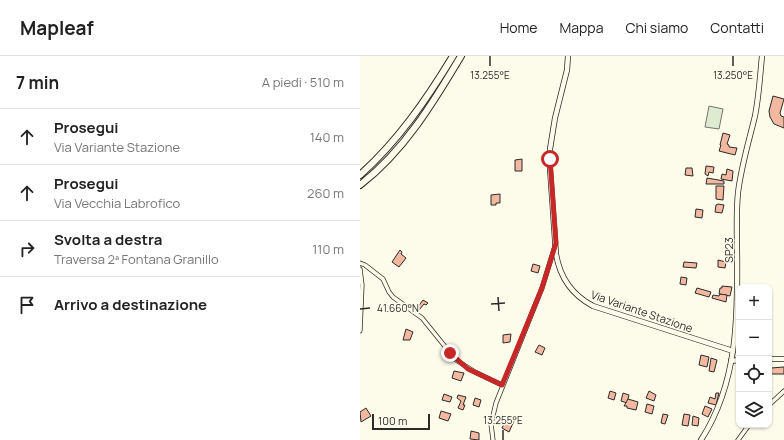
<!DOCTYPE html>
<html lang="it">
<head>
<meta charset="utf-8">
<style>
  :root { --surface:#fff; --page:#f2f2f2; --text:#222; --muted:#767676; --line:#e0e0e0 }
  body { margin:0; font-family:Manrope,sans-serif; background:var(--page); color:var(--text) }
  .controls { position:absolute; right:12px; bottom:12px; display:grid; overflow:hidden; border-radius:8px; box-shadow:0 1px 3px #0004 }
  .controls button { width:36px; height:36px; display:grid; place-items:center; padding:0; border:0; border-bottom:1px solid var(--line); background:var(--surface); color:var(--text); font:20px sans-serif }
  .scale { position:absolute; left:12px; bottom:10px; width:58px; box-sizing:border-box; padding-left:4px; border:2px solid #2b2b2b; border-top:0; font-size:11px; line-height:14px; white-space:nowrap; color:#2b2b2b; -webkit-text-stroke:3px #fdfbea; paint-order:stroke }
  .stop { position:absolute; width:12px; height:12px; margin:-9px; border:3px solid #c62828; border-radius:50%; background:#fff }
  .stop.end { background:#c62828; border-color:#fff; box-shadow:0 1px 4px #0008 }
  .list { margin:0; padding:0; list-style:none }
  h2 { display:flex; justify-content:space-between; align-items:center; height:52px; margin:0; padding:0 16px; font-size:17px }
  h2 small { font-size:13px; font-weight:400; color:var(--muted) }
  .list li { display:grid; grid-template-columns:26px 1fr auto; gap:12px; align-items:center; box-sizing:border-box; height:56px; padding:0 16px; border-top:1px solid var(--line) }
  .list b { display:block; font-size:15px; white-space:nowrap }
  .list p { margin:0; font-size:13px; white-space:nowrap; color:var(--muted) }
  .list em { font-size:13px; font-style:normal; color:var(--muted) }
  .icon { flex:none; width:22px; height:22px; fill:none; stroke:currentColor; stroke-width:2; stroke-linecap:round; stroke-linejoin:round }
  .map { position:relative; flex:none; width:424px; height:384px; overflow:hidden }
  header { display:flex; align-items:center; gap:24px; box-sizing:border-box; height:56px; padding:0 20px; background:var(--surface); border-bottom:1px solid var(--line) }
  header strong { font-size:19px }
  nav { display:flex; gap:22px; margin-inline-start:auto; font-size:14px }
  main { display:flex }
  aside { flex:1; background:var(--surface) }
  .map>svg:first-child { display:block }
</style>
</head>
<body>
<header>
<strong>Mapleaf</strong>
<nav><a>Home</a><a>Mappa</a><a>Chi siamo</a><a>Contatti</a></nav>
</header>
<main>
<aside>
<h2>7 min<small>A piedi · 510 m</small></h2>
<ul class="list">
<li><svg class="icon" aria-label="ahead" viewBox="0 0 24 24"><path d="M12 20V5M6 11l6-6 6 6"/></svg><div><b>Prosegui</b><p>Via Variante Stazione</p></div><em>140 m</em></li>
<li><svg class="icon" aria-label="ahead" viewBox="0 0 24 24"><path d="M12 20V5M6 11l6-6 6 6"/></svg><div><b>Prosegui</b><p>Via Vecchia Labrofico</p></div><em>260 m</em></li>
<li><svg class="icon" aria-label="right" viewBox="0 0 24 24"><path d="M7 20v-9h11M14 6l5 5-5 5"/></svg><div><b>Svolta a destra</b><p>Traversa 2ª Fontana Granillo</p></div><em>110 m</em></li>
<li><svg class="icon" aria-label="arrive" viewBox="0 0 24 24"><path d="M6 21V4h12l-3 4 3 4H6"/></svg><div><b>Arrivo a destinazione</b></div></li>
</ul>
</aside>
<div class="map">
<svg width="424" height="384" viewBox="0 0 424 384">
  <rect width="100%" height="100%" fill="#fdfbea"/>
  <polygon fill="#deebd1" stroke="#74746e" points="349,50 363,53 359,73 345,71"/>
  <g fill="#f2b8a0" stroke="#2b2b2b">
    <polygon points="413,40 424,43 420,57 421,60 424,61 424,72 414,68 410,61 409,55"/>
    <polygon points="363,77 370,79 367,88 369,89 369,91 377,92 375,99 359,95 361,89 360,89"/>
    <polygon points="162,103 162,115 155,115 155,104"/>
    <polygon points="346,110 354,111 353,117 349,116 348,120 345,118"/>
    <polygon points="326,112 332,112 333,120 325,119"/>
    <polygon points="367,113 373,115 372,125 361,123 362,118 366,119"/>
    <polygon points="347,122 364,125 364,128 346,128"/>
    <polygon points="356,130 364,130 363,144 356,143"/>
    <polygon points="140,138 140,147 136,147 136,149 131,149 131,139"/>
    <polygon points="358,148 364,149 362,157 355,156 356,149"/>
    <polygon points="336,153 343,154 342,162 335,161"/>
    <polygon points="40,194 42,196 41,198 46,202 39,211 32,206"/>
    <polygon points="358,204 366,206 365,212 358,211"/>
    <polygon points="324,206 337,207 336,212 323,211"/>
    <polygon points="173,208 180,210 178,217 171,215"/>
    <polygon points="321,221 327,222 326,229 320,228"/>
    <polygon points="362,230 372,231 370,240 359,238 360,232 362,232"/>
    <polygon points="337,232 351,236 349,241 335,237"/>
    <polygon points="360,238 367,239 366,246 352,242 353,239 359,240"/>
    <polygon points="63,244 68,247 66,249 64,248 59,254 57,252"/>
    <polygon points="46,273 53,276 50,284 43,284"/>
    <polygon points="151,278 150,286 143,287 143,279"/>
    <polygon points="179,289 185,292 182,299 175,296"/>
    <polygon points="341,299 349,301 347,311 339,309"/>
    <polygon points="351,302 357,304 354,316 349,315"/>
    <polygon points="424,311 424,318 411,318 411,312"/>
    <polygon points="94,315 104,317 101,325 92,322"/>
    <polygon points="250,335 256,337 254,344 248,342"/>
    <polygon points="289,335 296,339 294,345 286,342"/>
    <polygon points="263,337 269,339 267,347 261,345"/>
    <polygon points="356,337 359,337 356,349 348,347 350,341 355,343"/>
    <polygon points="84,338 92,341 90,346 82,344"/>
    <polygon points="98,339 106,341 103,349 105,349 103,354 98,352 101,345 97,342"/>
    <polygon points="115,342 121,344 119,351 113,349"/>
    <polygon points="268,343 278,346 276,354 267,352 267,350 264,350"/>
    <polygon points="287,348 294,350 292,358 285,356"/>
    <polygon points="345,350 352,353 348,361 342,358"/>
    <polygon points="6,352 11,360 1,366 0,356"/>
    <polygon points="81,355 91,358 88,365 79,362"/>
    <polygon points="303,358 308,359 305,368 301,367"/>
    <polygon points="324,358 330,359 328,370 322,369"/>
    <polygon points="333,360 339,362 338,370 332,369"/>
    <polygon points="147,362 154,365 149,376 142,372"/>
    <polygon points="111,375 119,377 119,384 110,383"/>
  </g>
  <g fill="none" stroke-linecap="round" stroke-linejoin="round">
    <defs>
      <g id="minor">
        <polyline points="0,207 5,209 23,223 29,236 33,241 62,262 96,304 115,316 142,329"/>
        <polyline points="0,213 2,229 0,275"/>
        <polyline points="409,349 424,335"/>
        <polyline points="133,384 131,368 136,347 182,232 195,190"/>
        <polyline points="378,384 389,369"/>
      </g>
      <g id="tertiary">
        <path d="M208,0l-1,14 -12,48 -5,31v20l6,85c4,24 16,41 37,52l140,45"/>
        <polyline points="409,303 424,303"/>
        <polyline points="371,305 379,304"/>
        <path d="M341,384c37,-57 37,-124 36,-190 0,-19 -1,-38 1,-57 3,-26 11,-52 17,-77 4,-20 5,-40 7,-60"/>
      </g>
      <g id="trunk">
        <path d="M0,119c38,-34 67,-76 93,-119"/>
        <path d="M0,129c44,-34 73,-82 101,-129"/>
      </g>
    </defs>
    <use href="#minor" stroke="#2b2b2b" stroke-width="5"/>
    <use href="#tertiary" stroke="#2b2b2b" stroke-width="6"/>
    <use href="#trunk" stroke="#2b2b2b" stroke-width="8"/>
    <use href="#minor" stroke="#fdfbea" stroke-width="3.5"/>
    <use href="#tertiary" stroke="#fdfbea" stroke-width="4.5"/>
    <use href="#trunk" stroke="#fdfbea" stroke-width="6"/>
  </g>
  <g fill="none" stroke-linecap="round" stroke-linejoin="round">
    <polyline stroke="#c62828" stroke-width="5" points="90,297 108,313 142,329 182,232 196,187 190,103"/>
  </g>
  <path fill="none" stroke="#2b2b2b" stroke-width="1.5" d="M130,0v10M373,0v10M138,241l1,14M131,248l14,-1M0,253l10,-1M143,374v10"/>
  <g text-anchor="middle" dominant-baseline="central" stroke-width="3" stroke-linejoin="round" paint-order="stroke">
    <g font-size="11" fill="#2b2b2b" stroke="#fdfbea">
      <text transform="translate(368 194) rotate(-90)">SP23</text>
      <text transform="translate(282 255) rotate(19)">Via Variante Stazione</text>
    </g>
  </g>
  <g font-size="10" text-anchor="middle" fill="#2b2b2b" stroke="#fdfbea" stroke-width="3" stroke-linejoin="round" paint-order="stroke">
    <text x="130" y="23">13.255°E</text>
    <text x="373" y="23">13.250°E</text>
    <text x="38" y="256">41.660°N</text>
    <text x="143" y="368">13.255°E</text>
  </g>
</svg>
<div class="controls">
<button>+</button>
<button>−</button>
<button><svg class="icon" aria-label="locate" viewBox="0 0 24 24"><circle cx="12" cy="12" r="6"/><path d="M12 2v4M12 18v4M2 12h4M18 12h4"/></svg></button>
<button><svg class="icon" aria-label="layers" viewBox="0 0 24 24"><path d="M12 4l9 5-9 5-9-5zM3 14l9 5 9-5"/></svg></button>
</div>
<div class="scale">100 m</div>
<div class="stop" style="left:190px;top:103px"></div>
<div class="stop end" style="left:90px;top:297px"></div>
</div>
</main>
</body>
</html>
